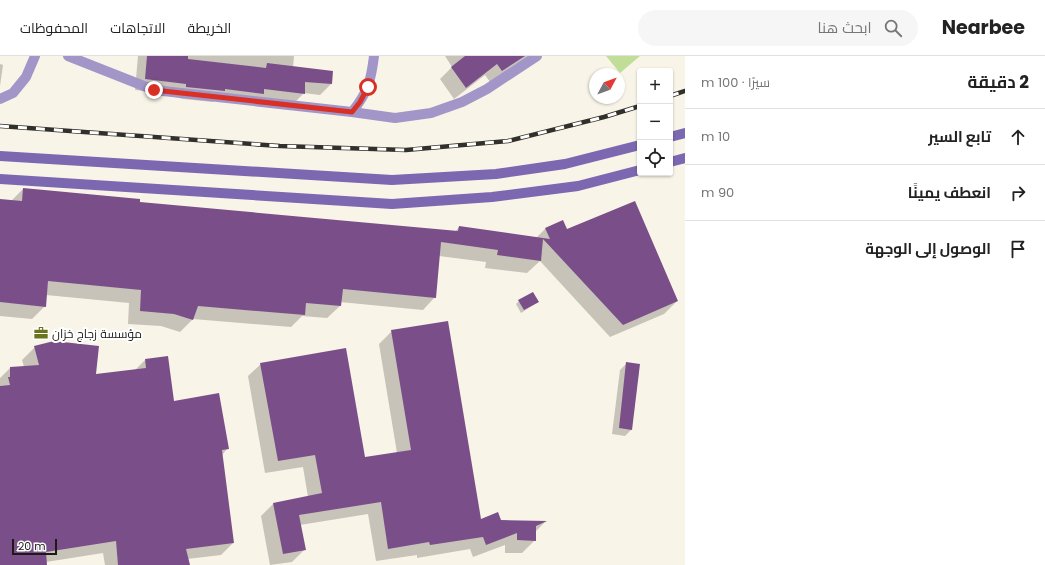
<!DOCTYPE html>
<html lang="ar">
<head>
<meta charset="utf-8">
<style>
  :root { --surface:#fff; --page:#f6f6f6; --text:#222; --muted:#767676; --line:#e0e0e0 }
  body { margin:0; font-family:Poppins,Cairo,sans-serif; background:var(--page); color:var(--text); direction:rtl }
  .controls { position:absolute; right:12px; top:12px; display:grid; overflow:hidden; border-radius:4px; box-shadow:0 1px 3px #0004 }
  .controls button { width:36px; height:36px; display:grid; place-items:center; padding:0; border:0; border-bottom:1px solid var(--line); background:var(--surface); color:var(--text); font:20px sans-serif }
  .compass { position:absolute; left:589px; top:12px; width:36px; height:36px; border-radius:50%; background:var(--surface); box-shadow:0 1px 3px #0004; rotate:49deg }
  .scale { position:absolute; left:12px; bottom:10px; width:45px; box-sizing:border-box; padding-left:4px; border:2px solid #1b1a15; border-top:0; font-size:11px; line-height:14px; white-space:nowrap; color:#1b1a15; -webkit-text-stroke:3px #fff; paint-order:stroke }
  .stop { position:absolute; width:12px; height:12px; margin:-9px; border:3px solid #d93025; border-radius:50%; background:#fff }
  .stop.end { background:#d93025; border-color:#fff; box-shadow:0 1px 4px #0008 }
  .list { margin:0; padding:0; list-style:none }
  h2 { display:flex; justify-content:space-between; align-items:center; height:52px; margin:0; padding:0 16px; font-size:17px }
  h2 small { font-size:13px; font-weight:400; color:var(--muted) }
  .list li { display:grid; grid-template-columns:26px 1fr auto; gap:12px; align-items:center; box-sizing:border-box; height:56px; padding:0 16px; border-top:1px solid var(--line) }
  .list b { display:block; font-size:15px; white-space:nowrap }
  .list em { font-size:13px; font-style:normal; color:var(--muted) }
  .icon { flex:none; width:22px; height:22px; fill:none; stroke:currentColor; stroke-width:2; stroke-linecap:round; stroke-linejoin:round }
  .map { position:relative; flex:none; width:685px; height:509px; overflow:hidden; direction:ltr }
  header { display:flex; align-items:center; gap:24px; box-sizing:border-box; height:56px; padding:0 20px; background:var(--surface); border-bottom:1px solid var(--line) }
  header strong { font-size:19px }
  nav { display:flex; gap:22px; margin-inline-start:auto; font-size:14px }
  .search { width:280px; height:36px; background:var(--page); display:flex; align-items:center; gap:10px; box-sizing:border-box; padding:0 14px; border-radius:22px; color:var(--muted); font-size:15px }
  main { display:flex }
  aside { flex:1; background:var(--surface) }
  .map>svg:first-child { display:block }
</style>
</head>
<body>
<header>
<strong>Nearbee</strong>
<div class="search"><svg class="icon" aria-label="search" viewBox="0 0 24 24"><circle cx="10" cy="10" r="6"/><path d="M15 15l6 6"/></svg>ابحث هنا</div>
<nav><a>الخريطة</a><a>الاتجاهات</a><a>المحفوظات</a></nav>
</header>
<main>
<aside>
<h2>2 دقيقة<small>سيرًا · 100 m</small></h2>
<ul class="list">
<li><svg class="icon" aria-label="ahead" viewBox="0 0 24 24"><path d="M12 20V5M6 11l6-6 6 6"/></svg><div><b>تابع السير</b></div><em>10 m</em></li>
<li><svg class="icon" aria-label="right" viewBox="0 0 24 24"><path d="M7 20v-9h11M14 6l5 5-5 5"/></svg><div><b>انعطف يمينًا</b></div><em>90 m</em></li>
<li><svg class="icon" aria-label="arrive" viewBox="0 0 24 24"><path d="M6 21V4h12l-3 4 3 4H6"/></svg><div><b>الوصول إلى الوجهة</b></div></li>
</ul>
</aside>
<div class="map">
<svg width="685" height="509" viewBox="0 0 685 509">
  <rect width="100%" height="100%" fill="#f9f4e8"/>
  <polygon fill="#c0de97" points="606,0 640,0 620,17"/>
  <g fill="#0003">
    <polygon points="138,0 294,0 293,12 331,28 320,39 304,37 293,48 215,44 213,46 183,43 175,41 175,38 135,34"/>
    <polygon points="445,0 530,0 490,26 485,19 454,43 440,23 452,11"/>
    <polygon points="0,8 3,9 0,30"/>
    <polygon points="23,133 139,147 455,176 459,171 536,182 545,173 567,175 677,245 664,258 610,281 540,205 527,217 485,212 486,206 439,200 435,241 423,254 340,246 340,250 327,262 302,260 291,271 193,263 180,276 161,270 128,268 129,247 46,239 45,250 32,263 0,260 0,144 11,145"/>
    <polygon points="519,245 538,246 521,257 516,248"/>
    <polygon points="392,275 480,464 545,466 535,476 535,484 522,497 505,497 505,489 473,501 470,493 417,502 417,499 376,505 368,458 300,469 305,493 292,506 270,509 261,460 273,448 308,441 303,411 265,417 248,320 261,308 364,402 397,397 379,288"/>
    <polygon points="35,291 95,319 135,314 145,304 173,346 227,393 222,399 233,487 221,499 187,503 189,509 105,509 103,497 46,506 46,509 0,509 0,322 10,312 24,311 22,304"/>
    <polygon points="626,308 632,373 625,380 612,378 620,314"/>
  </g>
  <g fill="#7a4f89">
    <polygon points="147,0 188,0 188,3 266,12 267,7 333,15 332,28 305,26 305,38 264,33 264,38 225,33 225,35 186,31 186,28 145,23"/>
    <polygon points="465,0 525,0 502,15 497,8 466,32 451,11"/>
    <polygon points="23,132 140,143 140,146 458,175 459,170 550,183 545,172 563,164 567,173 635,145 678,245 623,269 543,183 541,205 497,199 498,194 441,186 436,242 343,233 341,250 306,247 305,259 198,250 193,264 174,258 140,255 141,234 48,225 46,251 0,246 0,143 22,145"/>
    <polygon points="533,236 539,246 524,254 518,244"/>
    <polygon points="448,265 481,463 498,456 501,464 547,465 536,470 536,485 517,484 517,477 486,489 483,481 430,489 429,486 388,493 381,446 299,459 306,494 283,498 273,447 322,437 315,399 278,405 260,307 346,292 365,401 411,394 391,274"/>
    <polygon points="54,285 99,290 96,318 146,312 145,303 168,300 174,345 219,337 229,393 222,394 234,487 186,493 190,509 118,509 116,485 46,496 47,509 0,509 0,330 10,329 8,321 10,321 10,311 39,309 34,290"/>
    <polygon points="626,306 640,308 632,374 619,372"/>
  </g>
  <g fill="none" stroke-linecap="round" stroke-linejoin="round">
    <g stroke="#a296c8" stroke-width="10">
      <polyline points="68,0 154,34 352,56 395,62 431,57 462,46 487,33 537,0"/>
      <polyline points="0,43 13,37 26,21 35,0"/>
      <path d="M352,56c16,-20 19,-31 22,-56"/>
    </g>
    <g stroke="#7b68b0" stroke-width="10">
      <polyline points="670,81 685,77"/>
      <polyline points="0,100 392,124 496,118 565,108 640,89"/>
      <polyline points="670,106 685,102"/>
      <polyline points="0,123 392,148 492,141 578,130 640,114"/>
    </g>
    <defs>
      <g id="rail">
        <polyline points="670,40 685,35"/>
        <polyline points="0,70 280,90 406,94 508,85 604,61 640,50"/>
      </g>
    </defs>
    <use href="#rail" stroke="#32302b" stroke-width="4.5"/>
    <use href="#rail" stroke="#fff" stroke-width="3" stroke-dasharray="9" stroke-linecap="butt"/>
  </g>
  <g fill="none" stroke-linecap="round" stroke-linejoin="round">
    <polyline stroke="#d93025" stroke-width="5" points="154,34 352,56 360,46 368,31"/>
  </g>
  <defs>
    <symbol id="office-bare" viewBox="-9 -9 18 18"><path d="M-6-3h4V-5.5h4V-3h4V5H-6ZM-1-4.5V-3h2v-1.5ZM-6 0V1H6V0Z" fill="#6b731b" stroke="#fff" stroke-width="2.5" paint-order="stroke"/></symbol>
  </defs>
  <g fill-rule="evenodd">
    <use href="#office-bare" x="31" y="267" width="20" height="20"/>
  </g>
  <g text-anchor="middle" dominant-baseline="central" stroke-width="4" stroke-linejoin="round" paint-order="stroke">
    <g font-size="12" fill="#1b1a15" stroke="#fff" text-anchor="start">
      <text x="52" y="277">مؤسسة زجاج خزان</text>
    </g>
  </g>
</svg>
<div class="controls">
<button>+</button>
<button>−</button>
<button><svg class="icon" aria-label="locate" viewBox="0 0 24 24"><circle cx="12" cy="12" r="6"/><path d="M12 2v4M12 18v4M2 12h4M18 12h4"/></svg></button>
</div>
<svg class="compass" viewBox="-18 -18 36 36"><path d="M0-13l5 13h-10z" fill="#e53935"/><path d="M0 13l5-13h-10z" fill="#767676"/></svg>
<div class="scale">20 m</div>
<div class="stop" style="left:368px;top:31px"></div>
<div class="stop end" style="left:154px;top:34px"></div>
</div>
</main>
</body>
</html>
